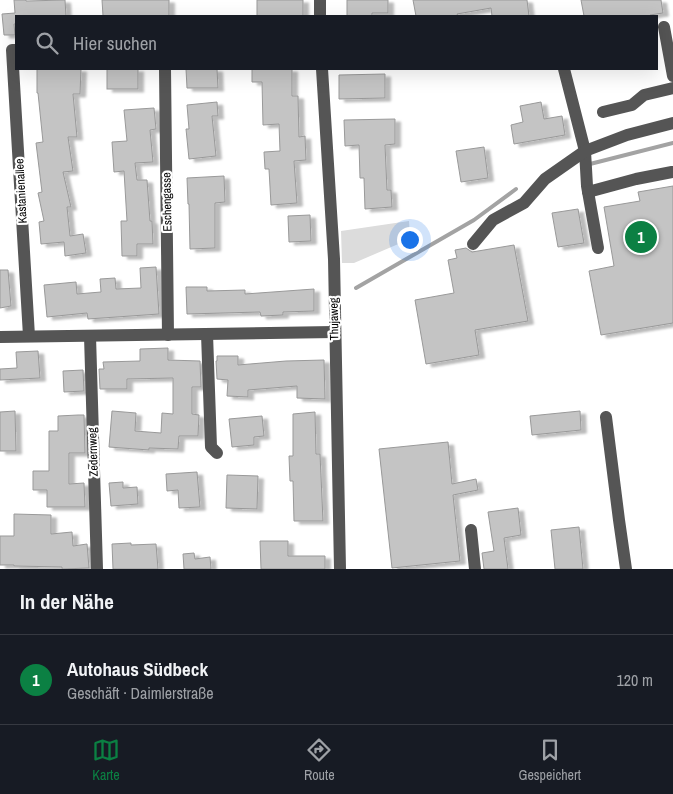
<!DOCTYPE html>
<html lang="de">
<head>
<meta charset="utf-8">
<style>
  :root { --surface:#171b24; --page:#242831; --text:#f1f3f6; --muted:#9ea1a6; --line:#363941; --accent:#0b8043 }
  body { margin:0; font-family:"Archivo Narrow",sans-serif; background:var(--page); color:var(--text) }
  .you { position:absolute; left:409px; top:239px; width:18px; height:18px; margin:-12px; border:4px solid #fff; border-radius:50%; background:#1a73e8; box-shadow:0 0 0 8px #1a73e833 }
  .badge { display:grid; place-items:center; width:32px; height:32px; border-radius:50%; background:var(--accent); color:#fff; font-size:16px; font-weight:700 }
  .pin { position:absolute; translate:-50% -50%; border:2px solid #fff; box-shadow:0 1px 5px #0006 }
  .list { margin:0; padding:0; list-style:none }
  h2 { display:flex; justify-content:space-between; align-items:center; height:65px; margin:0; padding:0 20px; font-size:21px }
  h2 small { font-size:16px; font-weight:400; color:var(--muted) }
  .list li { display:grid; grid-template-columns:32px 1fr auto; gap:15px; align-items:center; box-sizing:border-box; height:90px; padding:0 20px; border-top:1px solid var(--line) }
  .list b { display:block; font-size:19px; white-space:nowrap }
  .list p { margin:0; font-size:16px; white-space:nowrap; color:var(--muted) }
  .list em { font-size:16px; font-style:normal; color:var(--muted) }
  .icon { flex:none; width:28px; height:28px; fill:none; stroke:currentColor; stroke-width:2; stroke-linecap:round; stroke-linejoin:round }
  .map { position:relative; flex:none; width:673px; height:569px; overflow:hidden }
  .search { position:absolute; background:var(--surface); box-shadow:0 5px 20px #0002; left:15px; right:15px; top:15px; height:55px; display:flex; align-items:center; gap:12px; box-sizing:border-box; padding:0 18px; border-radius:0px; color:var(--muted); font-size:19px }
  .sheet { height:155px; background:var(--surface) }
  nav { display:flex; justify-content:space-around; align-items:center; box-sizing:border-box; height:70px; border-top:1px solid var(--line); background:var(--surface); font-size:14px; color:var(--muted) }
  nav a { display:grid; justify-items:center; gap:2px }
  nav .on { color:var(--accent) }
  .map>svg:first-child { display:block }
</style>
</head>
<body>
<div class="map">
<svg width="673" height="569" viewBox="0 0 673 569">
  <defs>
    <filter id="shadow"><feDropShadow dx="5.5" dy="3" stdDeviation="1" flood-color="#0004"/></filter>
  </defs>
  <rect width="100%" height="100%" fill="#fff"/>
  <polygon fill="#dcdcdc" points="409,221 410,239 354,263 342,263 341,231"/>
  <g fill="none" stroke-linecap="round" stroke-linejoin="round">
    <g stroke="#a3a3a3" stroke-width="4">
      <polyline points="590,164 673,143"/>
      <polyline points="356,288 474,220 516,189"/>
    </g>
  </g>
  <g fill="#c4c4c4" stroke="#999" filter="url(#shadow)">
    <polygon points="14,0 26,0 26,1 65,0 66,16 16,16 16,24 14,24 15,35 4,35 2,14 15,13"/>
    <polygon points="102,0 169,0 169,16 103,16"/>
    <rect x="257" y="0" width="46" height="16"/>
    <polygon points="347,0 388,0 388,13 372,13 372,16 347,16"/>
    <polygon points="413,0 527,0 529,16 492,16 491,8 457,14 458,16 416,16"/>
    <polygon points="581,0 661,0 663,13 650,15 650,16 584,16"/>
    <polygon points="37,69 81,69 80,94 73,94 77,137 68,137 73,171 63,172 71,207 67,207 70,236 83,234 86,253 65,256 64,242 41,244 39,222 44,221 38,193 42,192 36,143 43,142 38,93 37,93"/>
    <rect x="107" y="69" width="31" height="20"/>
    <polygon points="186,69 217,69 218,88 187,88"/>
    <polygon points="252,69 292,69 292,96 298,96 299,137 305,136 306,160 294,161 297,203 271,205 269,169 265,169 264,152 280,151 279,124 263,125 262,82 252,82"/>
    <polygon points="385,74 385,98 339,99 339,75"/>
    <polygon points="217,102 218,116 212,116 216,156 189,159 186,129 189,129 187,105"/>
    <polygon points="541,102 544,119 562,116 565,135 514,144 511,125 523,122 520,106"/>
    <polygon points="154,108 156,129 150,130 153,162 135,163 137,180 147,180 150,221 152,221 153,244 137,244 137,256 122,256 121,221 127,221 124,171 114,172 112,142 127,141 124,110"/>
    <polygon points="395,119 395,144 385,145 387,190 391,190 392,207 365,209 364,178 360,178 359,145 345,146 344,120"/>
    <polygon points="484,147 488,178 461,182 456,151"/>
    <polygon points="224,176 225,202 215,203 215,248 190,249 189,204 188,204 187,178"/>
    <polygon points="673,186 673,323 601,335 589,271 614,266 604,207 640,201 638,192"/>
    <polygon points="578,209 584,243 558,247 552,213"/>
    <polygon points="310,215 311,241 289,242 288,216"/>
    <polygon points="514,245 528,321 475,330 479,355 426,364 415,300 454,293 448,260 457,258 455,250 466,248 472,252"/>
    <polygon points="156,267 159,314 88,319 87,313 47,317 44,285 76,282 77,294 101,292 100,279 115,278 116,289 141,288 140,268"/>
    <polygon points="0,270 8,270 11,306 0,308"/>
    <polygon points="186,287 207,287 207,291 245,290 245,294 314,289 314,311 283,312 283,315 261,316 260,312 187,314"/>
    <polygon points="168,348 168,360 200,361 201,387 192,387 192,414 199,415 198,436 179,436 178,449 149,448 149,450 109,447 112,411 136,413 135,431 161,433 162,413 173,414 173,378 127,379 127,389 100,389 99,369 104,369 103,362 140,361 140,349"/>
    <polygon points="38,351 40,378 0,380 0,369 17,368 16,352"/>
    <polygon points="217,356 238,356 238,365 286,361 324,360 325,399 297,398 297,386 248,390 248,397 227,396 228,380 217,379 216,361 217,361"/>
    <polygon points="83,370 84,391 64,392 63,371"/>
    <polygon points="15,411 16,451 0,451 0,412"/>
    <polygon points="580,411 581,430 532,435 530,416"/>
    <polygon points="315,412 316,454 320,454 323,521 294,521 293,481 290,481 289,456 293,456 293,414"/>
    <polygon points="78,415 84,415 85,453 69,453 69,484 84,483 85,507 47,507 47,490 33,490 33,471 49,471 49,431 58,431 58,416"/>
    <polygon points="262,416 264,436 254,437 254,445 232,447 229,419"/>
    <polygon points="448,442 452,484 476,479 478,490 453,495 460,561 392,568 379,449"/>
    <polygon points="197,472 200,507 179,508 178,490 167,491 166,474"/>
    <polygon points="227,475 258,476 257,509 226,508"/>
    <polygon points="123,482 123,488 137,487 138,504 111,506 109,483"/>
    <polygon points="518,508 521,535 504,538 508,569 484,569 482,553 494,551 488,512"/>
    <polygon points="14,514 51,515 51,534 72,532 73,546 87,544 89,568 62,569 62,567 14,566 14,565 0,565 0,536 14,536"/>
    <polygon points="579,527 583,569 555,569 551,530"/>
    <polygon points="260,541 288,541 288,556 325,556 325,569 261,569"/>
    <polygon points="131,543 131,545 156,544 158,569 113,569 112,544"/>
    <polygon points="194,553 195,559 210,557 211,569 184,569 183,554"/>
  </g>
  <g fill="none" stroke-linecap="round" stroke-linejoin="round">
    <g stroke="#555" stroke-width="12">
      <polyline points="320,0 320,16"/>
      <polyline points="664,27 673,76"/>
      <polyline points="16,50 12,50 29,336"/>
      <polyline points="165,69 168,335"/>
      <polyline points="322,69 334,259 340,569"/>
      <polyline points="564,69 585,151 587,186 598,248"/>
      <polyline points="603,112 632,105 644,95 673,88"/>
      <polyline points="588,192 636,179 672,172"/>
      <polyline points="473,244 493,220 524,203 545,179 585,151 627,135 673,123"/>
      <polyline points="207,334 211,447 217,453"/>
      <polyline points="90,336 97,569"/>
      <polyline points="0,337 334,332"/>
      <polyline points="606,417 619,520 626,569"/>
      <polyline points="471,530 475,569"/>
    </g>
  </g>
  <g text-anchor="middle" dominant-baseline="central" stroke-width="4.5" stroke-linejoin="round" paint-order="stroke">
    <g font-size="12" fill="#000" stroke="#fff">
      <text transform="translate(21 191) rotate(-93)">Kastanienallee</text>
      <text transform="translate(167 202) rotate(-91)">Eschengasse</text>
      <text transform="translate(334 319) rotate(-91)">Thujaweg</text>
      <text transform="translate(93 452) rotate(-92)">Zedernweg</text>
    </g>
  </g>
</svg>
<div class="you"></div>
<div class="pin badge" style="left:641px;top:237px">1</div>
<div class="search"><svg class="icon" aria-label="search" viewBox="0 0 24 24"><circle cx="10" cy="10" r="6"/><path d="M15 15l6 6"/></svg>Hier suchen</div>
</div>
<section class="sheet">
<h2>In der Nähe<small></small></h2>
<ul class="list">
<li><span class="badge">1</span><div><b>Autohaus Südbeck</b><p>Geschäft · Daimlerstraße</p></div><em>120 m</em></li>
</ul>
</section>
<nav>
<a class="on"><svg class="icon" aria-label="map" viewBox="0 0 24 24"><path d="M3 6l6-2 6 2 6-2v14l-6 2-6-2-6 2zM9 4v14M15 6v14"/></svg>Karte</a>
<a><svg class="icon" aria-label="directions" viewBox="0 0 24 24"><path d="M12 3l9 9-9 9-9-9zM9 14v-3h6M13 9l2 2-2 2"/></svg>Route</a>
<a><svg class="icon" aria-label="saved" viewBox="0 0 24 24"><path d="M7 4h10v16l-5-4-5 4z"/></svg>Gespeichert</a>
</nav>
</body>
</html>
